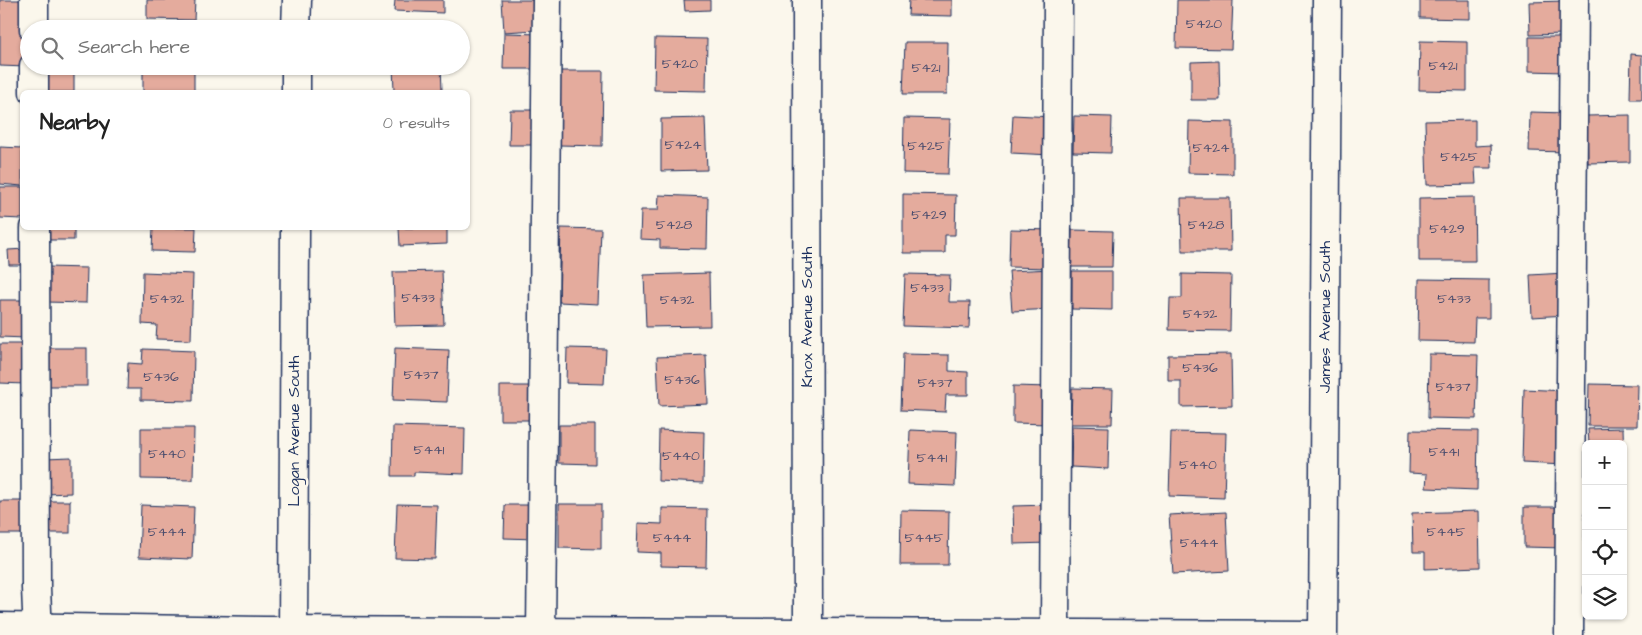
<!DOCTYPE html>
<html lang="en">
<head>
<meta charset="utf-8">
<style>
  :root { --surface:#fff; --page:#f6f6f6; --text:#222; --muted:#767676; --line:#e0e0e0 }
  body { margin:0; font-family:"Architects Daughter",sans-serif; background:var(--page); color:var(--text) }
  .controls { position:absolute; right:15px; bottom:15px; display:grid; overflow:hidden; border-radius:8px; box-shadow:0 1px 4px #0004 }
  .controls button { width:45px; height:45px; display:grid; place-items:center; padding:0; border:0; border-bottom:1px solid var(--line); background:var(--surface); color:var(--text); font:25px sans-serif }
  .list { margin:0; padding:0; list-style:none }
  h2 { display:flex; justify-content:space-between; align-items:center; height:65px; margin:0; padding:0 20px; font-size:21px }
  h2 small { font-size:16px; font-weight:400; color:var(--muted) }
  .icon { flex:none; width:28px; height:28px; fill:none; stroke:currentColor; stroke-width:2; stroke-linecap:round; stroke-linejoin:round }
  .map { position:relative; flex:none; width:1642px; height:635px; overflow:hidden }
  .search { position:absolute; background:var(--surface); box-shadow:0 1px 4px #0004; left:20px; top:20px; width:450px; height:55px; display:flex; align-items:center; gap:12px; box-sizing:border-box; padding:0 18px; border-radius:28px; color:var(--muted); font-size:19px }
  .panel { position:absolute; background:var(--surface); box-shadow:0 1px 4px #0004; left:20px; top:90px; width:450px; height:140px; border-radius:8px }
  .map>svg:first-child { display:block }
</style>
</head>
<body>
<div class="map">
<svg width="1642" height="635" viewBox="0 0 1642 635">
  <rect width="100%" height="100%" fill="#fbf7ec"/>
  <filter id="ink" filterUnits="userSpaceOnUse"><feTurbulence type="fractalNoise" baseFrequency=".02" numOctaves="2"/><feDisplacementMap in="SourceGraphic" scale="10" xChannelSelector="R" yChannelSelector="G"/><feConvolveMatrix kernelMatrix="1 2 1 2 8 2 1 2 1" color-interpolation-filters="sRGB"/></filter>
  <g filter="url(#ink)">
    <g fill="#e4ab9d" stroke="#1b2f5e">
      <polygon points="0,0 27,0 26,67 0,66"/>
      <polygon points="147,0 195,0 194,20 147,19"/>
      <polygon points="395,0 443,0 443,13 394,11"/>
      <polygon points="502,0 534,0 536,30 504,32"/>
      <polygon points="684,0 710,0 710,10 685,11"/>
      <polygon points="909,0 952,0 952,16 908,15"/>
      <polygon points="1177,0 1233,0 1231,49 1176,48"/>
      <polygon points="1420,0 1470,0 1470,19 1420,18"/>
      <polygon points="1564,1 1564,34 1530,35 1529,2"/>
      <polygon points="504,33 539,34 538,69 503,69"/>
      <polygon points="1529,37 1565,37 1564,72 1529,71"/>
      <polygon points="655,38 707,39 706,91 654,90"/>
      <polygon points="1420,41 1467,42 1467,91 1419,90"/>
      <polygon points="905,42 948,42 947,94 903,94"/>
      <polygon points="1631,54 1642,55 1642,99 1630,99"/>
      <polygon points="1219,61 1220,100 1191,100 1191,62"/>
      <rect x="143" y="66" width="51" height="26"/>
      <polygon points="393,66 441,66 442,90 394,91"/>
      <polygon points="48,71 74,73 74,92 48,92"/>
      <polygon points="559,71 603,71 602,146 559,145"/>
      <polygon points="510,110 539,110 539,145 509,145"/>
      <polygon points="1530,112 1567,113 1566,152 1529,151"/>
      <polygon points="1013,115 1053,117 1051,155 1011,153"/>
      <polygon points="1630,115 1630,162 1588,163 1587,116"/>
      <polygon points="1074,116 1112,117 1111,153 1073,152"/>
      <polygon points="705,118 707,170 661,171 661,119"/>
      <polygon points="904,118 950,119 948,174 903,173"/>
      <polygon points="1475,120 1475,146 1491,145 1492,168 1475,168 1476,184 1427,185 1425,121"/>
      <polygon points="1189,121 1233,122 1233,174 1188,173"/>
      <polygon points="0,147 22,148 22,186 0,184"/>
      <polygon points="0,187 22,187 22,219 0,218"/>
      <polygon points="903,194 956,195 955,235 945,235 945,253 903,253"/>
      <polygon points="659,195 708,197 707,249 660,248 660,240 640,239 641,210 658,210"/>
      <polygon points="1474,197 1475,261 1419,261 1419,198"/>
      <polygon points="1181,198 1230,198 1231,251 1182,251"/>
      <rect x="44" y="228" width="30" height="12"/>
      <polygon points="153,228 196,228 195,252 152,251"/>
      <polygon points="399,228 447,228 447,244 400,246"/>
      <polygon points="561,228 601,229 598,304 559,302"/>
      <polygon points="1010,229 1053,230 1052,268 1009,267"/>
      <polygon points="1072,230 1113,231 1112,267 1071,267"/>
      <polygon points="25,249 26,265 9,265 8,250"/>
      <polygon points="47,267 87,268 86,303 46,302"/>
      <polygon points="1052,269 1055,309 1012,311 1009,271"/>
      <polygon points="442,271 444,325 395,326 393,272"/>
      <polygon points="1072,271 1112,271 1112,310 1072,309"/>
      <polygon points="143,272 193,274 191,340 156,339 157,325 142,324"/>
      <polygon points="709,273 710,326 646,327 644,275"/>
      <polygon points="1565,273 1567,315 1532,317 1530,275"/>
      <polygon points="905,274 950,275 949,302 970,302 969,328 903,326"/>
      <polygon points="1182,274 1231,275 1230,331 1169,330 1170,298 1182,298"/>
      <polygon points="1419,279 1489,280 1489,318 1475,318 1474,342 1418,341"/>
      <polygon points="0,300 27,300 26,338 0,337"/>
      <polygon points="0,344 26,344 25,384 0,383"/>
      <rect x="48" y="348" width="39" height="38"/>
      <polygon points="395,348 449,350 447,402 393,400"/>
      <polygon points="567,348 606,349 604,384 566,383"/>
      <polygon points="143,349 194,351 193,401 141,400 141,389 127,389 128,363 142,364"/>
      <polygon points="903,354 949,355 949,371 968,372 968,395 946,395 945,412 901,410"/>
      <polygon points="1231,354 1232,406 1181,407 1181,381 1168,381 1168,355"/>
      <polygon points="1429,354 1478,355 1476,419 1428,418"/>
      <polygon points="706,355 708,404 659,406 657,357"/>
      <polygon points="1589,384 1638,385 1637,426 1588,426"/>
      <rect x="500" y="386" width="39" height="34"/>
      <polygon points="1013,386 1050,387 1049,424 1013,423"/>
      <polygon points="1072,388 1113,389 1112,424 1071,424"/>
      <polygon points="1524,389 1566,391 1564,465 1522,463"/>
      <polygon points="559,425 595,425 595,464 559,463"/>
      <polygon points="393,426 465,428 464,474 414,472 414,476 392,476"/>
      <polygon points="1072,426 1109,427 1108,469 1071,467"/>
      <polygon points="141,428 194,428 193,480 141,479"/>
      <polygon points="1623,428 1625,492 1623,492 1623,444 1589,444 1588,429"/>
      <polygon points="659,430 704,432 703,483 658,481"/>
      <polygon points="910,430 957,432 955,486 908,484"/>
      <polygon points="1410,430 1478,431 1477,490 1426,488 1427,474 1409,473"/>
      <polygon points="1171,432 1226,433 1224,498 1169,496"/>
      <polygon points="71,457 71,493 45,494 45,458"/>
      <polygon points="0,501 27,501 26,534 0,534"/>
      <rect x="46" y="501" width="24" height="32"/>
      <polygon points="397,504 437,505 435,559 395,558"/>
      <polygon points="559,504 601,504 601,549 559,548"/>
      <polygon points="141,505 194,507 192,559 139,557"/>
      <polygon points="505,505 538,505 536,539 504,538"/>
      <polygon points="1049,505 1049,543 1014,544 1013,506"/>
      <polygon points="1524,507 1566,507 1565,548 1524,547"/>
      <polygon points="662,508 707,509 706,567 661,566 661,553 637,552 638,523 662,524"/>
      <polygon points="901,510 949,511 948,565 900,565"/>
      <polygon points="1479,511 1480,567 1425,569 1425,552 1413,552 1412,513"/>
      <polygon points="1226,512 1229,571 1173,574 1169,515"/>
    </g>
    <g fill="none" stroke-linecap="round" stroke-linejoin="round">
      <defs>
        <g id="minor">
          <polyline points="34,0 34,29"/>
          <polyline points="807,0 808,635"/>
          <polyline points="296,29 297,0"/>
          <polyline points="34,66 34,92"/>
          <polyline points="296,92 296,66"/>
          <polyline points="35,228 36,588 38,635"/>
          <polyline points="0,627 263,631 1318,635"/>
          <polyline points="293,635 295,228"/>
          <polyline points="541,635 547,0"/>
          <polyline points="1055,635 1058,0"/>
          <polyline points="1323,635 1327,0"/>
          <polyline points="1569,635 1574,0"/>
        </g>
      </defs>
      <use href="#minor" stroke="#1b2f5e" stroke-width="31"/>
      <use href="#minor" stroke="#fbf7ec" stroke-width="28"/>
    </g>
  </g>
  <g text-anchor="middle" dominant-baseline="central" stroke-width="5" stroke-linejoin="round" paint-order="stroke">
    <g font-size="14" fill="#4d4e6e">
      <text x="1204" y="24">5420</text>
      <text x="680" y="64">5420</text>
      <text x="1443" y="66">5421</text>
      <text x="926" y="68">5421</text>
      <text x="683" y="145">5424</text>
      <text x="926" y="146">5425</text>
      <text x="1211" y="148">5424</text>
      <text x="1459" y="157">5425</text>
      <text x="929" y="215">5429</text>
      <text x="674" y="225">5428</text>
      <text x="1206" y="225">5428</text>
      <text x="1447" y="229">5429</text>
      <text x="927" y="288">5433</text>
      <text x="418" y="298">5433</text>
      <text x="167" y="299">5432</text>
      <text x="1454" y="299">5433</text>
      <text x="677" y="300">5432</text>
      <text x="1200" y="314">5432</text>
      <text x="1200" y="368">5436</text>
      <text x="421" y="375">5437</text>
      <text x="161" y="377">5436</text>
      <text x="682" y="380">5436</text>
      <text x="935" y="383">5437</text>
      <text x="1453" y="387">5437</text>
      <text x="429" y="450">5441</text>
      <text x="1444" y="452">5441</text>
      <text x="167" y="454">5440</text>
      <text x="681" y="456">5440</text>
      <text x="932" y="458">5441</text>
      <text x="1198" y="465">5440</text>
      <text x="167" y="532">5444</text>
      <text x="1446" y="532">5445</text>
      <text x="672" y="538">5444</text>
      <text x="924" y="538">5445</text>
      <text x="1199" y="543">5444</text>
    </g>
    <g font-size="16" fill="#1b2f5e" stroke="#fbf7ec">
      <text transform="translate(807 317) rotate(-90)">Knox Avenue South</text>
      <text transform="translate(1325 317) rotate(-90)">James Avenue South</text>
      <text transform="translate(294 431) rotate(-90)">Logan Avenue South</text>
    </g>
  </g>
</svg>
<div class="controls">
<button>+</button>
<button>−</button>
<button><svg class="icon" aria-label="locate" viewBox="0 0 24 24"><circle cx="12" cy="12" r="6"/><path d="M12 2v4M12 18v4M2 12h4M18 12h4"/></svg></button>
<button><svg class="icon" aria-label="layers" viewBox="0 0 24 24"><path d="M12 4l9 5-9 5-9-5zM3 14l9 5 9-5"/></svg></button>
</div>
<div class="search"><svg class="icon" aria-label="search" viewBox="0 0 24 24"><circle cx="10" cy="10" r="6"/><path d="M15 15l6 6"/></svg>Search here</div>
<section class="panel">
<h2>Nearby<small>0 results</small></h2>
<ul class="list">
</ul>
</section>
</div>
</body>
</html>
